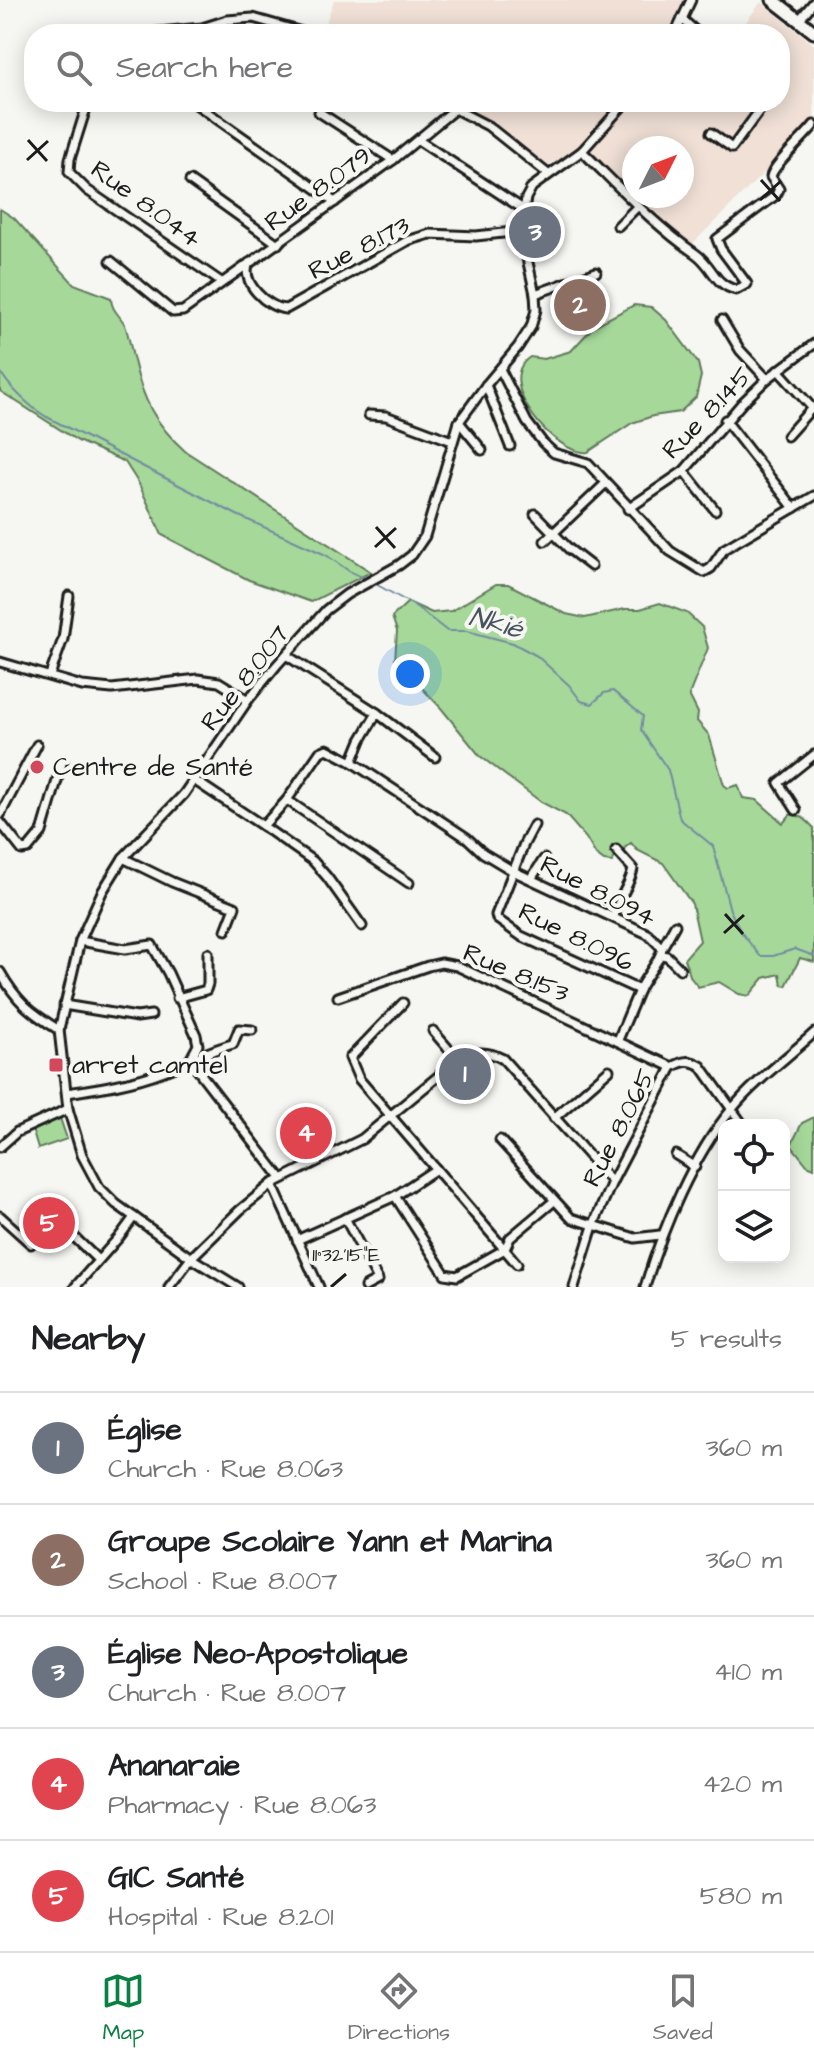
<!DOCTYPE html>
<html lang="en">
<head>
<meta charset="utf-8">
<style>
  :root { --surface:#fff; --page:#f6f6f6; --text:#202124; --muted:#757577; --line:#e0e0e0; --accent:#0b8043 }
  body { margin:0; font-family:"Architects Daughter",sans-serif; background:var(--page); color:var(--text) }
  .controls { position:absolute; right:24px; bottom:24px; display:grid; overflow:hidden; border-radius:16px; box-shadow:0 4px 20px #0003 }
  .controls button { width:72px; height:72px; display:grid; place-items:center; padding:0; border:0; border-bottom:2px solid var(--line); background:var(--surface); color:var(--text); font:40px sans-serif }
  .compass { position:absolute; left:622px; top:136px; width:72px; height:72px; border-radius:50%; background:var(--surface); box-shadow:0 4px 20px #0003; rotate:48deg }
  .you { position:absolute; left:410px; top:674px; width:28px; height:28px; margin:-20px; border:6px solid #fff; border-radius:50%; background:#1a73e8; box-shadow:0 0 0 12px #1a73e833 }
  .badge { display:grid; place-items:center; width:52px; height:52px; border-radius:50%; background:var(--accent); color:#fff; font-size:26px; font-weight:700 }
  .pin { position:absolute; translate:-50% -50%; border:4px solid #fff; box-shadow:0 2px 8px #0006 }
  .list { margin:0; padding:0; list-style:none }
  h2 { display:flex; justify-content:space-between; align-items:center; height:104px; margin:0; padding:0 32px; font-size:34px }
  h2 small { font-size:26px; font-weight:400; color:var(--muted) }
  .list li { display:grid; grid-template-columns:52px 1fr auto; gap:24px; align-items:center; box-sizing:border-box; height:112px; padding:0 32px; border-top:2px solid var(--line) }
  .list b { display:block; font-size:30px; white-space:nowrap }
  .list p { margin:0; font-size:26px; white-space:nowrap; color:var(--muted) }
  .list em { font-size:26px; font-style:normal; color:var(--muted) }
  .icon { flex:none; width:44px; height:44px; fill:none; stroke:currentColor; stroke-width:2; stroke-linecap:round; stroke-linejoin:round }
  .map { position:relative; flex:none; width:814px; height:1287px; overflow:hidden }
  .search { position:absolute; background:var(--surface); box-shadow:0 4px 20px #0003; left:24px; right:24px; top:24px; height:88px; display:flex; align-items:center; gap:20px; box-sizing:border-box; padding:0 28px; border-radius:32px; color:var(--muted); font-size:30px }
  .sheet { height:664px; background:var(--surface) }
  nav { display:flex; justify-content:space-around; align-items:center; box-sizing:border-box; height:112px; border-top:2px solid var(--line); background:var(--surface); font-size:22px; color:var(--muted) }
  nav a { display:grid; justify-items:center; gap:4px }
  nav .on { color:var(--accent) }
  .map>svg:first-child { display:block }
</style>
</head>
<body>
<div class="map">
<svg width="814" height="1287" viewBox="0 0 814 1287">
  <rect width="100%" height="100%" fill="#f6f6f2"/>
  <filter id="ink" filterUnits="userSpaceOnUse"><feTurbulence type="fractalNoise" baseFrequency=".0125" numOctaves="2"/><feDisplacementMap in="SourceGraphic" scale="16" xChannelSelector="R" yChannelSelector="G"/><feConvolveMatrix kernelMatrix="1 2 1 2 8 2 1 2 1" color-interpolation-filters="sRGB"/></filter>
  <g filter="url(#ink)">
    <g fill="#f0e0d6" fill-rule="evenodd">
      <polygon points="334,0 687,0 671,34 322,34"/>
      <path d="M761,2l53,43v72l-11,17 -114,113 -100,-93 43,-52h148v-68h-43zM634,148h48v48h-48z"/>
      <polygon points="449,102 623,102 579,149 548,165 490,125"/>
    </g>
    <g fill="#a6d89a" stroke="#617a5b" stroke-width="2">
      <path d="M0,209l14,9 60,66 37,14c0,12 9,17 14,27 4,11 6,25 9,36 9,39 21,63 51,90l186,121 -60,30 -62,-22 -87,-45 -23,-51 -14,-22 -47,-21 -78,-50z"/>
      <path d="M634,305l17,2 15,13 32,43 3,13 -5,21 -16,15 -27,4 -21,7 -44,29c-32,4 -96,-70 -58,-95l14,2 27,-8 23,-25z"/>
      <path d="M496,584h12l58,30 19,4 40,-9h15l20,-6 27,10 15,14 6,21 -19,47 9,18 -1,8 12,14 15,50 4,3 10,-3 5,13 14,2 26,23 7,-8c12,-1 17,6 24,13v134l-14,-4 -14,28 -4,-1 -2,-11 -16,4 -15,18 -10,-2 -20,-12 -21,5 -7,-9 -7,-19 16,-18 -8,-37 -29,-41 -26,-13 -6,-7 -14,11 -5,8 -8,-1 -8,-6 -10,-17 -20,-23 -25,-13 -61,-46 -39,-48 -46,-48 2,-29 -5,-14 16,-15 24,11 19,-2z"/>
      <polygon points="59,1115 67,1139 38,1149 32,1129"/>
      <polygon points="814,1117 814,1168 807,1165 791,1145 802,1123"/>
    </g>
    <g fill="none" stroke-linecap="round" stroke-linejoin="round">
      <g stroke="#728c9f" stroke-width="2">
        <path d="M0,371c8,15 30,36 45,45l192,99 89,40 23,16 17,8"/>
        <polyline points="372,582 415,606 447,631 467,631 513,643 537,656 569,685 581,701 592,704 604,693 613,691 643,716 641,730 668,770 680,819 713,846 730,910 741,932 760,956 773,956 795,949 814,956"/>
      </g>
      <defs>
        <g id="minor">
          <polyline points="682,19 699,34"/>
          <polyline points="799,20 814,2"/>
          <polyline points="137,34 202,28 227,20 253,18 309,34"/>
          <polyline points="675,34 691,0"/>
          <polyline points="88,102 70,159 69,172 87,190 221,282"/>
          <polyline points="193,102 335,202"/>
          <polyline points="441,102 455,109"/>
          <polyline points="319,112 393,160"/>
          <polyline points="711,133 732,148 759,111 754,102"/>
          <polyline points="418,140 523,209"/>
          <path d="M582,151c37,36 72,74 114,103 18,13 17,30 40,36l11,-6 -26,-35 -4,-10 59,-44 3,-6 -8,-12c1,-11 34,-40 43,-52"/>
          <polyline points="190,181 278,244"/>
          <polyline points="618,226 638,206"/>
          <polyline points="111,261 173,312 183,311 393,160 455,109 488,126 548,174"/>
          <path d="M249,263c-9,19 18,45 37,46l121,-68 23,-7 46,2 45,-5"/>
          <polyline points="535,294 596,272"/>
          <polyline points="722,320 740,350 767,379"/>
          <polyline points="500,369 527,422 543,443 554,453 588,463 670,551 704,572 711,568 724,549 814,496"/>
          <polyline points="778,370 814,410"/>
          <polyline points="486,385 510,446"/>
          <polyline points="369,415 386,416 452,441"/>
          <polyline points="725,420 794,508"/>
          <polyline points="459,422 482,450"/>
          <polyline points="787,436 812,408"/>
          <polyline points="684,471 715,510"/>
          <polyline points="628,509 684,471 742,403 767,379 814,344"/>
          <polyline points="535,514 569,549 591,566"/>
          <polyline points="545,541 606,483"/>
          <polyline points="286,655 377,713 435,757"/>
          <polyline points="0,662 82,686 112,689 198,679 219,682 248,700"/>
          <polyline points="50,675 63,639 69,596"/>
          <path d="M352,762l115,76 16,15 30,18 135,63 14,14c-2,14 -17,28 -23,42"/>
          <polyline points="194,780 263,826 287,800 320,752 327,749 352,762 361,740 377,713"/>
          <polyline points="287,800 409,883"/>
          <polyline points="796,810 779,783 814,755"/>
          <polyline points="0,815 37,745"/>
          <polyline points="0,822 22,850 28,849 42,832 63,760"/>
          <polyline points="534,825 524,844 496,915 497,919 521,936 639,990 618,1040"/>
          <polyline points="263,826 313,861 327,877 362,926"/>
          <polyline points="123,858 172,882 235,907 226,930"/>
          <polyline points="531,879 544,859"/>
          <path d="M614,917c3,-18 16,-31 19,-48l-17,-19"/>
          <polyline points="80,941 125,949 152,945 168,973 196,1035 198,1045 190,1060 281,1178"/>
          <polyline points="662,948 675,925"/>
          <polyline points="661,955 667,956 680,969"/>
          <path d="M0,972c17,30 30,40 59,58"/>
          <polyline points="338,997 428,966 441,963 457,966 672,1067"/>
          <polyline points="177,998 206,990 208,984 208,953"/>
          <polyline points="403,1003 350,1058 359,1079 436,1169"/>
          <polyline points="64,1005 137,1017 151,1015"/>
          <path d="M458,1060c15,-9 29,-10 45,-1l109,123"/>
          <polyline points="441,1073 454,1087"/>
          <path d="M67,1093c33,-5 66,-10 97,-22 23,-8 45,-21 69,-27l6,-15 13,1"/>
          <polyline points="554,1118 609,1070"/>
          <polyline points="500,1140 571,1218 635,1238 660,1235"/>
          <polyline points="0,1147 17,1132 68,1109"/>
          <polyline points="676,1155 695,1167"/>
          <polyline points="272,1184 319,1287"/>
          <polyline points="395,1196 436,1169 517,1264"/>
          <polyline points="0,1216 31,1244"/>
          <polyline points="345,1218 378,1280 365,1287"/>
          <polyline points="66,1229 98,1260"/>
          <polyline points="297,1240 395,1196 445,1274 457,1276 505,1249 510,1238 554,1201"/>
          <polyline points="75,1287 120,1236 134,1217"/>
          <polyline points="169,1287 191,1258 240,1210 272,1184 362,1139 458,1060 433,1031"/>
          <polyline points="238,1287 191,1258 116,1204 99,1187 82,1155 68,1109 59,1030 80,941 102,892 123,858 184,794 248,700 276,666 326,610 347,594 399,565 412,555 425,536 459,422 486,385 518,347 531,327 536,310 535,294 521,231 526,198 532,187 582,151 626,102"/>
          <path d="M574,1287l19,-61 19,-44 60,-115c11,-6 17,-8 29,-1l42,59"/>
          <path d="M645,1287c17,-57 48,-132 87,-178 22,-27 56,-52 82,-76"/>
        </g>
        <polyline id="primary" points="773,0 814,32"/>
      </defs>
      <use href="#minor" stroke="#1c1c1c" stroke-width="13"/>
      <use href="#primary" stroke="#1c1c1c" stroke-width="17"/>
      <use href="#minor" stroke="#f6f6f2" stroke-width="7"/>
      <use href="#primary" stroke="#f6f6f2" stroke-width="11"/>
    </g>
  </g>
  <path fill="none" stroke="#1c1c1c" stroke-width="3" d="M28,140l19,21M27,160l21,-19M761,180l19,21M760,200l21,-19M376,527l19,21M375,547l21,-19M725,914l18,20M724,933l20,-18M331,1287l15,-13"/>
  <g fill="#d1495b" stroke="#f6f6f2" stroke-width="3">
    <circle cx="37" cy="767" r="8"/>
    <rect x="48" y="1057" width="16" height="16" rx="4"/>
  </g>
  <g text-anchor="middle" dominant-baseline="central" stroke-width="8" stroke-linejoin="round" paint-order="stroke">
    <g font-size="26" fill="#1c1c1c" stroke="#f6f6f2">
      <text transform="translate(318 189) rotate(-36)">Rue 8.079</text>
      <text transform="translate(146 204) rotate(36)">Rue 8.044</text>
      <text transform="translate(359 248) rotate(-27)">Rue 8.173</text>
      <text transform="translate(707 413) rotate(-46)">Rue 8.145</text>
      <text transform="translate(245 678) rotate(-52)">Rue 8.007</text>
      <text transform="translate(598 891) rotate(27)">Rue 8.094</text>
      <text transform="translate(576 937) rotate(26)">Rue 8.096</text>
      <text transform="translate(516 973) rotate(23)">Rue 8.153</text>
      <text transform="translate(619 1128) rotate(-63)">Rue 8.065</text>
    </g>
    <g font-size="26" fill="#1c1c1c" stroke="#f6f6f2" text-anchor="start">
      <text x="53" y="767">Centre de Santé</text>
      <text x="72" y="1065">arret camtel</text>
    </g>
    <g font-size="28" font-style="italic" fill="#47545e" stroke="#f6f6f2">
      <text transform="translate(496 623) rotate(15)">Nkié</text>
    </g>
  </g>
  <g font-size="20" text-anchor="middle" fill="#1c1c1c" stroke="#f6f6f2" stroke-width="8" stroke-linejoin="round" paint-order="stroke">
    <text x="346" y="1261">11°32'15"E</text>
  </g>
</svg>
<div class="controls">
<button><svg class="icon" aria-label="locate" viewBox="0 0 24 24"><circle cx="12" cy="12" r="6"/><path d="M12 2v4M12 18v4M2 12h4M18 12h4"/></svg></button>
<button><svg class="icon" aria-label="layers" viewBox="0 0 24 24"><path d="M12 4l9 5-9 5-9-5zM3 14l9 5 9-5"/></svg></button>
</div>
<svg class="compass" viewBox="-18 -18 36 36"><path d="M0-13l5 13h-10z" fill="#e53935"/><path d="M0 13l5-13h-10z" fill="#757577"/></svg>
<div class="you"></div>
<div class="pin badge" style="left:465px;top:1074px;background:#6b7280">1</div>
<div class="pin badge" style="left:580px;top:305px;background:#8d6e63">2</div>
<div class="pin badge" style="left:535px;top:232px;background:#6b7280">3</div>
<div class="pin badge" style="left:306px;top:1133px;background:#e0444e">4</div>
<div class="pin badge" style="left:49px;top:1223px;background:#e0444e">5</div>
<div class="search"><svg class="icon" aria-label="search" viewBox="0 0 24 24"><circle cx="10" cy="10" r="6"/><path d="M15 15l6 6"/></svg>Search here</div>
</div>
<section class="sheet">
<h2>Nearby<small>5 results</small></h2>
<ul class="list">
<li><span class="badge" style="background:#6b7280">1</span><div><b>Église</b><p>Church · Rue 8.063</p></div><em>360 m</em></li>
<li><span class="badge" style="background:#8d6e63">2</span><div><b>Groupe Scolaire Yann et Marina</b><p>School · Rue 8.007</p></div><em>360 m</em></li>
<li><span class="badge" style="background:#6b7280">3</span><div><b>Église Neo-Apostolique</b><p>Church · Rue 8.007</p></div><em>410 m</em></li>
<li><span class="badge" style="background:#e0444e">4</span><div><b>Ananaraie</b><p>Pharmacy · Rue 8.063</p></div><em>420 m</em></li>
<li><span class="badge" style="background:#e0444e">5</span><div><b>GIC Santé</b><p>Hospital · Rue 8.201</p></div><em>580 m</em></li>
</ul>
</section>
<nav>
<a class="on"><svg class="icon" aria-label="map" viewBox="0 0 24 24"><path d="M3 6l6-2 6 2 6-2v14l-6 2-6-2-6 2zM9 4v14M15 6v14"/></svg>Map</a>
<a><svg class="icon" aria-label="directions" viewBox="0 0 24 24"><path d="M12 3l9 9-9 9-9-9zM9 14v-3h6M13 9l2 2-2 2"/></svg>Directions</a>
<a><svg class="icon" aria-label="saved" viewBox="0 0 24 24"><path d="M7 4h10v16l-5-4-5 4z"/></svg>Saved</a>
</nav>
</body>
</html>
